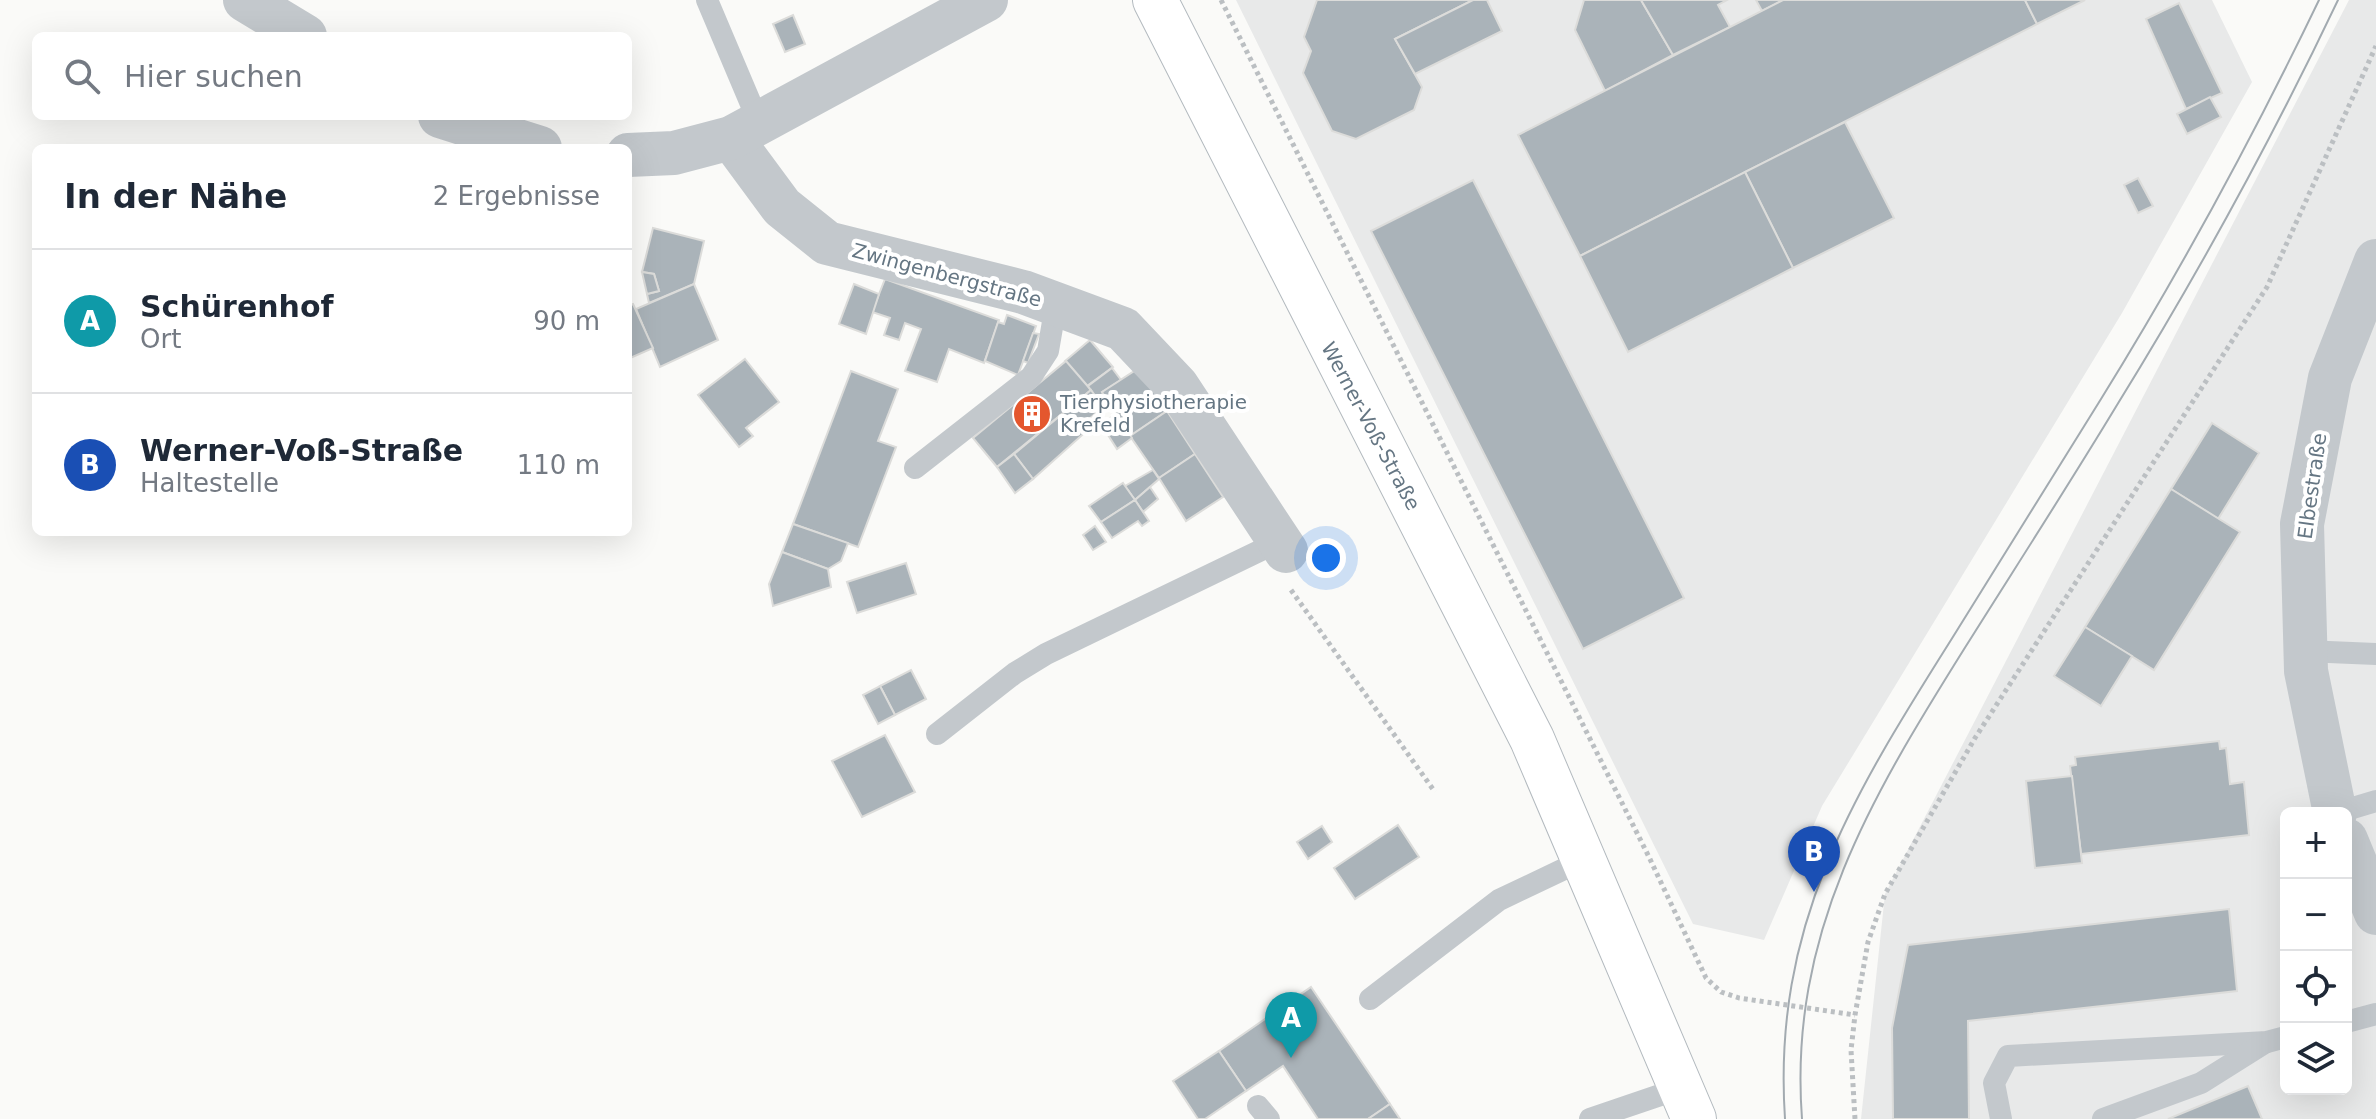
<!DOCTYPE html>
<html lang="de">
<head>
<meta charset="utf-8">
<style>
  :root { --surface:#fff; --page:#f6f6f7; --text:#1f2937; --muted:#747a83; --line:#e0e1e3; --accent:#e4572e }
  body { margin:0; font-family:"DejaVu Sans",sans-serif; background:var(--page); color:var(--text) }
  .controls { position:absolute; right:24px; bottom:24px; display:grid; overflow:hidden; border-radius:12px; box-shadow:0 8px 32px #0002 }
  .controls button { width:72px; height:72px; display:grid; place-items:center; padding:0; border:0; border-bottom:2px solid var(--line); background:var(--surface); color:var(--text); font:40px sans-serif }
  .you { position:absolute; left:1326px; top:558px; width:28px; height:28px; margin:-20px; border:6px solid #fff; border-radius:50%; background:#1a73e8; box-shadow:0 0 0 12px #1a73e833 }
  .badge { display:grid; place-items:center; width:52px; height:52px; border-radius:50%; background:var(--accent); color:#fff; font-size:26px; font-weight:700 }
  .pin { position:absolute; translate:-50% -66px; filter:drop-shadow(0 2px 4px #0008) }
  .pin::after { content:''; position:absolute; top:42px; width:28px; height:24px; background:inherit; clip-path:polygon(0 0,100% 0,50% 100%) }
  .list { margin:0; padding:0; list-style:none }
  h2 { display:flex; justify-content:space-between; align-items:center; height:104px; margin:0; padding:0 32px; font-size:34px }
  h2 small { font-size:26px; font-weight:400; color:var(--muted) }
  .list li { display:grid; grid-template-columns:52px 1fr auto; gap:24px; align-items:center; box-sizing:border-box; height:144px; padding:0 32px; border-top:2px solid var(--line) }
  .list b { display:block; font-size:30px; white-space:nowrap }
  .list p { margin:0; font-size:26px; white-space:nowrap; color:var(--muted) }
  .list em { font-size:26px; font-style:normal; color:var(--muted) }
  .icon { flex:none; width:44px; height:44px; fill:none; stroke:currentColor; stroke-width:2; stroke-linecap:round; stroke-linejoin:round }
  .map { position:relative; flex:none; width:2376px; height:1119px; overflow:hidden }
  .search { position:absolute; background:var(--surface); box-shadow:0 8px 32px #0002; left:32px; top:32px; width:600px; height:88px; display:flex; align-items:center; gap:20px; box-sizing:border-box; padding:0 28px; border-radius:12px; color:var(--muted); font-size:30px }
  .panel { position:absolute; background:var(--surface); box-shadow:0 8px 32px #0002; left:32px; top:144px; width:600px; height:392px; border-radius:12px }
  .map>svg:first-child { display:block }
</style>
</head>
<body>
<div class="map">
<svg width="2376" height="1119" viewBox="0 0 2376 1119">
  <rect width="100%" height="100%" fill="#fafaf8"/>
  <g fill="#e8e9e9" fill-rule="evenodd">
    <polygon points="1236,0 2212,0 2252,82 2122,313 1822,806 1764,940 1693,924"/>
    <path d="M2349,0h27v1119h-515l24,-225zM2286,813h60v276h-60z"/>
  </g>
  <g fill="#aab3b9" stroke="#dcdcda" stroke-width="2">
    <polygon points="1317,0 1473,0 1395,39 1422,87 1414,110 1356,139 1332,131 1303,73 1311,51 1304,37"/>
    <polygon points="1473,0 1487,0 1502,31 1415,74 1395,39"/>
    <polygon points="1584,0 1641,0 1673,55 1605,91 1575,30"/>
    <polygon points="1641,0 1727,0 1718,5 1730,27 1673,55"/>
    <polygon points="1756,0 1783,0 1762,11"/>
    <polygon points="1783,0 2025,0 2037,24 1580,256 1518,135"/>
    <polygon points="2025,0 2085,0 2037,24"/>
    <polygon points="2179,3 2222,93 2186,109 2146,19"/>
    <polygon points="793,15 805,44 785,52 773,24"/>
    <polygon points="2210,97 2221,117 2187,134 2177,114"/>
    <polygon points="1845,122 1894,218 1793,268 1745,172"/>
    <polygon points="1745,172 1793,268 1628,352 1580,256"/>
    <polygon points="2138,178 2153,206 2138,213 2124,185"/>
    <polygon points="1473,180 1684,598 1583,649 1371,231"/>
    <polygon points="653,228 704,241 694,284 649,303 647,294 659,291 654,274 642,272"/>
    <polygon points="642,272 654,274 659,291 647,294"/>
    <polygon points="885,279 999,320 984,363 949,349 937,382 905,371 921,329 905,323 899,340 884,335 890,318 872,312"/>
    <polygon points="694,284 718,340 660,367 636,309"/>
    <polygon points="854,284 879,294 866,334 839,324"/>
    <polygon points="633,304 653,348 628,359 628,306"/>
    <polygon points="1007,315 1036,326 1018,375 985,361 998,322 1004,324"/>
    <polygon points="1033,333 1039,334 1028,363 1023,361"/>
    <polygon points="1090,340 1113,367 1087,386 1065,361"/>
    <polygon points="745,359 779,402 746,428 753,436 739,447 698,395"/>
    <polygon points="1066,361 1091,390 997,467 973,438"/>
    <polygon points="1112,368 1121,380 1102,392 1104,396 1098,400 1088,386"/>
    <polygon points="1139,368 1167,411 1130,436 1102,392"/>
    <polygon points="851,371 898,389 878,441 896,447 858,547 793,524"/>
    <polygon points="1091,390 1103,407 1088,420 1090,428 1033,479 1014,454"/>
    <polygon points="1167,411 1195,454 1159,478 1130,436"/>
    <polygon points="1116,414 1132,438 1117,449 1101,424"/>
    <polygon points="2212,423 2259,453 2218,519 2171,489"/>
    <polygon points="1014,454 1033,479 1015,493 997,467"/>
    <polygon points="1195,454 1223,497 1186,521 1159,478"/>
    <polygon points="1153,470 1159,479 1135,500 1125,486"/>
    <polygon points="1123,483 1135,500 1101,522 1089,506"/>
    <polygon points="1150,487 1158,499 1143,512 1135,500"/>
    <polygon points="2171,489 2240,532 2154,670 2085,627"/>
    <polygon points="1135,500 1149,521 1142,526 1138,521 1112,538 1101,522"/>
    <polygon points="793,524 848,543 841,561 828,569 782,552"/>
    <polygon points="1095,526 1106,542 1093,550 1083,535"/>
    <polygon points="782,552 828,569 831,587 773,606 769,584"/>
    <polygon points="906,563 916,594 857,613 847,582"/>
    <polygon points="2085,627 2132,656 2101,706 2054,676"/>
    <polygon points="911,670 926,699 895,715 880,686"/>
    <polygon points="880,686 895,715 878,724 863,695"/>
    <polygon points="885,735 915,792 862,817 832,761"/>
    <polygon points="2219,741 2220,749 2226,748 2230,784 2244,782 2249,835 2081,854 2070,766 2076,765 2075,757"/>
    <polygon points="2072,776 2082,863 2035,868 2026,781"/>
    <polygon points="1398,825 1419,857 1355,899 1334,868"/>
    <polygon points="1322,826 1332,842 1308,859 1297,842"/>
    <polygon points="2229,909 2237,991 1968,1021 1969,1119 1893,1119 1892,1028 1908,945"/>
    <polygon points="1311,987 1390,1104 1368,1119 1318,1119 1283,1066 1246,1091 1219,1051"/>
    <polygon points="1219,1051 1246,1091 1205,1119 1198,1119 1173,1081"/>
    <polygon points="2248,1086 2262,1119 2168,1119"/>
    <polygon points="1390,1104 1400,1119 1368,1119"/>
  </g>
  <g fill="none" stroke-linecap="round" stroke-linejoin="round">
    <defs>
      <polyline id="secondary" points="1155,0 1532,739 1694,1119"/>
    </defs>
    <use href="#secondary" stroke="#b3babf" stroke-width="46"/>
    <g stroke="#bbbfc2" stroke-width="5" stroke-dasharray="4 4" stroke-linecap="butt">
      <polyline points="1221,0 1649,857 1706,978 1721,992 1739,998 1855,1015"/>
      <polyline points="1291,590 1435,792"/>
      <polyline points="1855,1119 1851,1050 1855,1015 1868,942 1885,894 1975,738 2267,287 2376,46"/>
    </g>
    <g stroke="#c3c8cc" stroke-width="22">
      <polyline points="707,0 759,123"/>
      <polyline points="915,468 1031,377 1048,351 1056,304"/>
      <polyline points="2305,651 2376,654"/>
      <polyline points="937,734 1015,673 1046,654 1280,541"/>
      <polyline points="2336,813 2376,801"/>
      <polyline points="1370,999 1499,900 1583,860"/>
      <polyline points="2346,1022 2376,1014"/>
      <polyline points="1258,1106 1269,1119"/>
      <polyline points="1590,1119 1681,1088"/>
      <polyline points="2001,1119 1994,1083 2008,1056 2267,1042 2286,1037"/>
      <polyline points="2103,1119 2201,1083 2263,1044"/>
    </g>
    <g stroke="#c3c8cc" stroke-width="44">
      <polyline points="245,0 305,36"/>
      <polyline points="440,116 540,148"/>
      <polyline points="731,138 782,207 827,243 1023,292 1123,329 1177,386 1286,551"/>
      <polyline points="628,155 674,153 731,138 986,0"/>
      <polyline points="2335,813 2306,671 2302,524 2330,378 2376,261"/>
      <polyline points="2346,840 2376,913"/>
    </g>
    <use href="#secondary" stroke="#fff" stroke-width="44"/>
    <g stroke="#a2aab0" stroke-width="2">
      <path d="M1785,1119c-13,-193 67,-322 166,-479 50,-80 100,-160 150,-241 80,-129 152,-262 218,-399"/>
      <path d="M1802,1119c-14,-185 70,-323 164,-473 51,-81 102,-160 151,-241 81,-131 155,-266 221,-405"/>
    </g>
  </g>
  <defs>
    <symbol id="building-disc" viewBox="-11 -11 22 22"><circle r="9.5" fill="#e4572e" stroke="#fff"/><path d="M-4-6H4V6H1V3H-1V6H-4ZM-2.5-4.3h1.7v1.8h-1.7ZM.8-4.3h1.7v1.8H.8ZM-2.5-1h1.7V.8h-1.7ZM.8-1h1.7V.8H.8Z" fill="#fff"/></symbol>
  </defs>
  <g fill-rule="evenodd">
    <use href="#building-disc" x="1010" y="392" width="44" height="44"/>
  </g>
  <g text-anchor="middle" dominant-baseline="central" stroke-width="8" stroke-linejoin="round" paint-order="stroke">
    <g font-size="20" fill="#657683" stroke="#fff">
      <text transform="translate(947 275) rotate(15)">Zwingenbergstraße</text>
      <text transform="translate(1371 426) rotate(62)">Werner-Voß-Straße</text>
      <text transform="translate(2312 486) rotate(-82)">Elbestraße</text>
    </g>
    <g font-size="20" fill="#657683" stroke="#fff" text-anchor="start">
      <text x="1060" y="402">Tierphysiotherapie<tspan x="1060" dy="23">Krefeld</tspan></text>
    </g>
  </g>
</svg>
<div class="controls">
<button>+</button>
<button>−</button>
<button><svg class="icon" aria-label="locate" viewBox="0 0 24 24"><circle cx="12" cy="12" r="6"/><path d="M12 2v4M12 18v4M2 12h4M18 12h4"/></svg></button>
<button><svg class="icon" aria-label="layers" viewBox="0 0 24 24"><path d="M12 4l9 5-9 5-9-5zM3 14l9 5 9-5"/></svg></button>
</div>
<div class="you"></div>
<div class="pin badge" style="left:1291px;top:1058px;background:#0f9aa8">A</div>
<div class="pin badge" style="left:1814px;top:892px;background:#1a4fb4">B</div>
<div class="search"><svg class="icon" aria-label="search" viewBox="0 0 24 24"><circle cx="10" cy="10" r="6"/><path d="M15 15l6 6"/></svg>Hier suchen</div>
<section class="panel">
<h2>In der Nähe<small>2 Ergebnisse</small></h2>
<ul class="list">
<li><span class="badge" style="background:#0f9aa8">A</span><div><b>Schürenhof</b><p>Ort</p></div><em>90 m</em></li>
<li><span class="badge" style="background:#1a4fb4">B</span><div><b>Werner-Voß-Straße</b><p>Haltestelle</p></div><em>110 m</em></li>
</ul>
</section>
</div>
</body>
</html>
